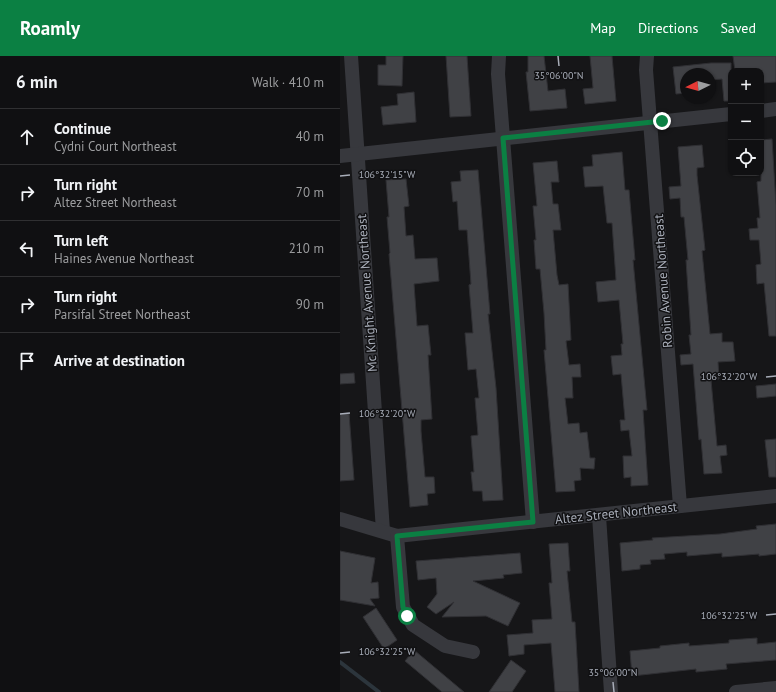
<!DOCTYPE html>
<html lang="en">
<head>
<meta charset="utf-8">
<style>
  :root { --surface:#101012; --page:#19191b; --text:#f1f3f6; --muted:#9c9d9f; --line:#303032; --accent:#0b8043 }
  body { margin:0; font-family:"PT Sans",sans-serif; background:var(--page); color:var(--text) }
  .controls { position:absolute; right:12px; top:12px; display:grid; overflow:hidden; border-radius:8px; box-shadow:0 1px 3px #0004 }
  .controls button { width:36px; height:36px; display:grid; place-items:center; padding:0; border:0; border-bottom:1px solid var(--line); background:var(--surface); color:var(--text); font:20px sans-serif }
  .compass { position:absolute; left:340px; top:12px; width:36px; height:36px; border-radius:50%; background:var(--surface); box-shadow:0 1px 3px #0004; rotate:265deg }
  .stop { position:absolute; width:12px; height:12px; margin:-9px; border:3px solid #0b8043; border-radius:50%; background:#fff }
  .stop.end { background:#0b8043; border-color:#fff; box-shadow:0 1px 4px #0008 }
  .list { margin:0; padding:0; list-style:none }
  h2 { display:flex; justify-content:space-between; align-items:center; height:52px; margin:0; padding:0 16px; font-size:17px }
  h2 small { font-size:13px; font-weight:400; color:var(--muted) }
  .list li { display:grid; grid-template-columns:26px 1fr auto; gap:12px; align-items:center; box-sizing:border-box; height:56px; padding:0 16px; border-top:1px solid var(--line) }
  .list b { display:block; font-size:15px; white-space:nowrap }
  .list p { margin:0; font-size:13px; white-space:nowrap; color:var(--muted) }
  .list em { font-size:13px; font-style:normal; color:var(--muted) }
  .icon { flex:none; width:22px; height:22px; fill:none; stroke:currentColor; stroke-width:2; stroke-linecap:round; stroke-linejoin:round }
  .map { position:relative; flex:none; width:436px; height:636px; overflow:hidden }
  header { display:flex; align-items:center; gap:24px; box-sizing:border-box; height:56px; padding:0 20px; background:var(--accent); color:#fff }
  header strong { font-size:19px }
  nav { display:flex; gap:22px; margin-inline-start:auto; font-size:14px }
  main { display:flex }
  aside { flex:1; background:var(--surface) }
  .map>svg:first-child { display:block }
</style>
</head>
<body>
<header>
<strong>Roamly</strong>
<nav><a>Map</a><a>Directions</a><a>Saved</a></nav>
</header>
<main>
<aside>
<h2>6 min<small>Walk · 410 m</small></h2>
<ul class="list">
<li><svg class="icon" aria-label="ahead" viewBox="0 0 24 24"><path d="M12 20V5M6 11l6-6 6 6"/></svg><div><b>Continue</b><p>Cydni Court Northeast</p></div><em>40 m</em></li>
<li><svg class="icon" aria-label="right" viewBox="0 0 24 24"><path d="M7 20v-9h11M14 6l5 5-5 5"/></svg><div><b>Turn right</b><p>Altez Street Northeast</p></div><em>70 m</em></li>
<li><svg class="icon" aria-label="left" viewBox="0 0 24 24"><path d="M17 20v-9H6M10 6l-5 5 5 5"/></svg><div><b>Turn left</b><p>Haines Avenue Northeast</p></div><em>210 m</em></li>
<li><svg class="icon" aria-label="right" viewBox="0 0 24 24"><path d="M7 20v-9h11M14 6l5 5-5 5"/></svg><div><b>Turn right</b><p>Parsifal Street Northeast</p></div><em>90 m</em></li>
<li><svg class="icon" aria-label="arrive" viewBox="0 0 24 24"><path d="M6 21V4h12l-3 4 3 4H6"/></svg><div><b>Arrive at destination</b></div></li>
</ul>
</aside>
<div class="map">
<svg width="436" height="636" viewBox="0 0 436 636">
  <rect width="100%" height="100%" fill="#161618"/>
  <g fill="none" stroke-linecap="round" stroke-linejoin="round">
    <polyline stroke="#2c353c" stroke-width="4" points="0,606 39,636"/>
  </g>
  <g fill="#404145" stroke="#303034">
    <polygon points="46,0 63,0 62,30 38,29 38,9 46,9"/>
    <polygon points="106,0 127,0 131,60 110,61"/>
    <polygon points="188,0 204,0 208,35 225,33 227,52 190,55 186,16 188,16"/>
    <polygon points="250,0 272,0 276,45 245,48 243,33 253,32"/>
    <polygon points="393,0 436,0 436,26 421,27 421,15 395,15"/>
    <polygon points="371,7 391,7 391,45 384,45 382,23 370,24 370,18 346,18 346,37 336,38 333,11"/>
    <polygon points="74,36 76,66 43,69 41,51 58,49 57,38"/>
    <polygon points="432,83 436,149 436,280 429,280 424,227 417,228 416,209 421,208 419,184 410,184 409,173 418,172 417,162 420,162 417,126 421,125 421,84"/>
    <polygon points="362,89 364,111 357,112 357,119 365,194 362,195 370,278 382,277 382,286 393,286 395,305 378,306 379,323 371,324 377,390 386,389 387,399 380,400 382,417 364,418 361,383 359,384 353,308 341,309 340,299 351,298 349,279 351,279 346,204 348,204 344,161 341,161 340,142 330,143 329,131 341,130 338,91"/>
    <polygon points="282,96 285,134 289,134 295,204 293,204 307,354 303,354 308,429 291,430 291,421 284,422 283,400 292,400 289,374 281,375 280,364 285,364 281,318 273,319 271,300 282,299 281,288 283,288 279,244 258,246 256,226 276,224 272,167 267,167 263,130 245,131 243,111 253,110 252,99"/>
    <polygon points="217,105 219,126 211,126 213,148 218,148 221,174 213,174 217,219 219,229 228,228 231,284 226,285 229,309 240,308 241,321 232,321 233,342 225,342 228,368 239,367 240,377 247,376 250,402 255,402 254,413 240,412 241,424 234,425 235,435 216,436 204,294 206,294 204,257 200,213 196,213 194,184 196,184 193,150 197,150 193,107"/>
    <polygon points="138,114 150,258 148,258 156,332 163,444 143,445 142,435 133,435 131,416 134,416 131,380 138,379 135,342 139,342 136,313 128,314 125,277 133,277 129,229 131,228 127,174 119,174 117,145 113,146 111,126 121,125 120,115"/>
    <polygon points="66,123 69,150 64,151 66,180 73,179 75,203 97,202 99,225 74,228 77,270 88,269 91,299 88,299 92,363 81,364 81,375 85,421 94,421 95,437 87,438 88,449 70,451 49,198 50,197 47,161 49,161 46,124"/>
    <polygon points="14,317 15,327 0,328 0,318"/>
    <polygon points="436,328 436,340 417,342 416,330"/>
    <polygon points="9,357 14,424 0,425 0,358"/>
    <polygon points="436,383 436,421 429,421 425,384"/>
    <polygon points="436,468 436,498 419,500 419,498 382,501 382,497 347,500 347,496 324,498 325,503 310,504 311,508 300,509 300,513 282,515 280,487 313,484 312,482 380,478 417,473 416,470"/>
    <polygon points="228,487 230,515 227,515 232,566 235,566 239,636 215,636 211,587 184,589 184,598 169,600 167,579 193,577 192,564 212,563 209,527 212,527 209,488"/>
    <polygon points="0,495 35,502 31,527 38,526 39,542 30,543 35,550 0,544"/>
    <polygon points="180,497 182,517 163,519 164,522 133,525 180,547 168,570 146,560 102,561 114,546 96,558 87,551 97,538 96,522 78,524 76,505"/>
    <polygon points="36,552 57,584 44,593 23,561"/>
    <polygon points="417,582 417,588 436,586 436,604 386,608 387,613 356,616 356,613 292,620 290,595 320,592 320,590 349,587 349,590 389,587 389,584"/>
    <polygon points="74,594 124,636 102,636 65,605"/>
    <polygon points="171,604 186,615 172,636 149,636"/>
  </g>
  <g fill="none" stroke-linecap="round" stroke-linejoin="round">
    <g stroke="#37383d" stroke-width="14">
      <polyline points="11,0 43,475"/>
      <polyline points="159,0 158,18 193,466"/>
      <polyline points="307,0 306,14 340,450"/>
      <polyline points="421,55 436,53"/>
      <polyline points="0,100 391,58"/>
      <polyline points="259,460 271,636"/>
      <polyline points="0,463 57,480 436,440"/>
      <polyline points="57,480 63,551 73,569 105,590 133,596"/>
      <polyline points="396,636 436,632"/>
    </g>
  </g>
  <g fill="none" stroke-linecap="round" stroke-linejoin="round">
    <polyline stroke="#0b8043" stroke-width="5" points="67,560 63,551 57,480 193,466 163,82 322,65"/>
  </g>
  <path fill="none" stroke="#a8adb8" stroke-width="1.5" d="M218,0l1,10M0,120l10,-1M426,321l10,-1M0,358l10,-1M426,559l10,-1M0,597l10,-1M273,626l1,10"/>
  <g text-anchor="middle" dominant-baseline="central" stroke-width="3" stroke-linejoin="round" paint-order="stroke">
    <g font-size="13" fill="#a8adb8" stroke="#111113">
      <text transform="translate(323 225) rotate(-94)">Robin Avenue Northeast</text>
      <text transform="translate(27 237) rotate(-94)">Mc Knight Avenue Northeast</text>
      <text transform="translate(276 457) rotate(-6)">Altez Street Northeast</text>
    </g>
  </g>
  <g font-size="10" text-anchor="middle" fill="#a8adb8" stroke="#111113" stroke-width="3" stroke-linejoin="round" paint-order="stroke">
    <text x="219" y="23">35°06'00"N</text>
    <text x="47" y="122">106°32'15"W</text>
    <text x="389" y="324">106°32'20"W</text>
    <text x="47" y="361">106°32'20"W</text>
    <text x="389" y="563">106°32'25"W</text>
    <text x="47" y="599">106°32'25"W</text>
    <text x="273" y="620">35°06'00"N</text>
  </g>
</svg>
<div class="controls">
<button>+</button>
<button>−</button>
<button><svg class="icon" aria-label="locate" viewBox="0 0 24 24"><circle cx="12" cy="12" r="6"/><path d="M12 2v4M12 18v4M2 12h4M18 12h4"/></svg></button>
</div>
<svg class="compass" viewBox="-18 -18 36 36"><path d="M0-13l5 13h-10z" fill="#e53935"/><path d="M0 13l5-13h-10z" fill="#9c9d9f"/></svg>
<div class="stop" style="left:67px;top:560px"></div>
<div class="stop end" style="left:322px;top:65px"></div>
</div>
</main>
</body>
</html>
